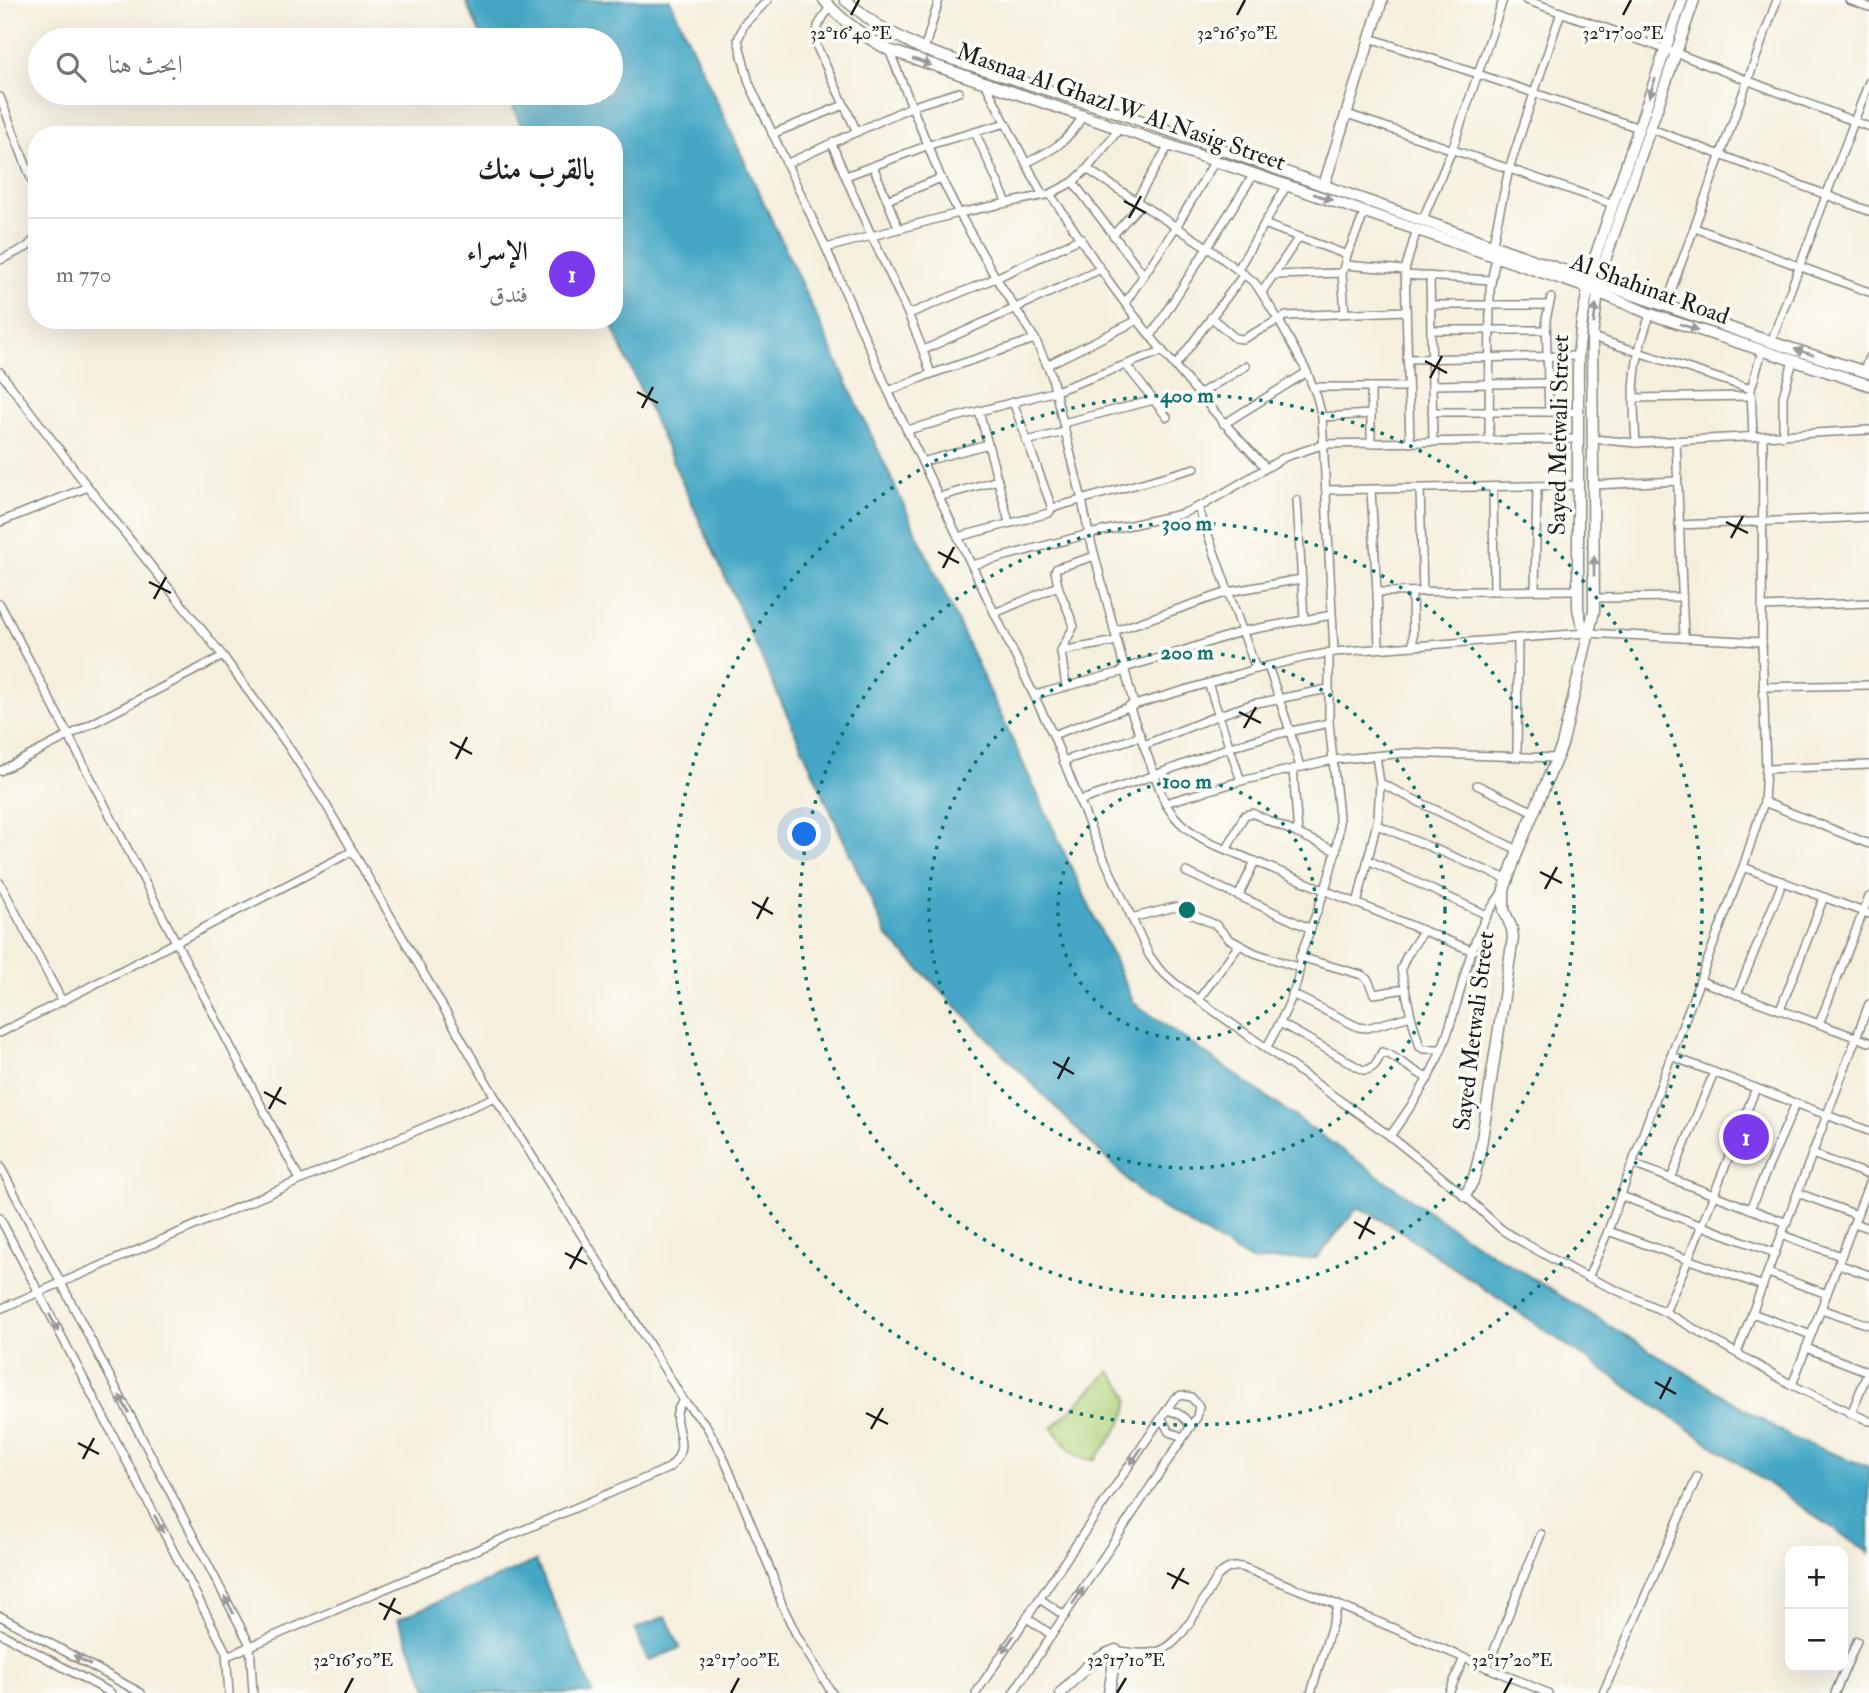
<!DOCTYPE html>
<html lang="ar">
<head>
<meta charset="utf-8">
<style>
  :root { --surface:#fff; --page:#f6f6f6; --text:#222; --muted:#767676; --line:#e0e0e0; --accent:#7c3aed }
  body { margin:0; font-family:"IM FELL Double Pica",Amiri,serif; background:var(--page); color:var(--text); direction:rtl }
  .controls { position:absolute; right:21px; bottom:21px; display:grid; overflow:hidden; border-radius:14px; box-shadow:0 7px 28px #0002 }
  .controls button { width:63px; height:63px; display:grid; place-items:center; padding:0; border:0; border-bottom:2px solid var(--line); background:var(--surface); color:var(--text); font:35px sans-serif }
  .you { position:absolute; left:805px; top:835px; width:24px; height:24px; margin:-18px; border:5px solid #fff; border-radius:50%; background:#1a73e8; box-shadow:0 0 0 10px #1a73e833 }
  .badge { display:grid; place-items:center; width:46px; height:46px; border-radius:50%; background:var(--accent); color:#fff; font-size:23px; font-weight:700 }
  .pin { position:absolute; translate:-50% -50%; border:4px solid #fff; box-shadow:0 2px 7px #0006 }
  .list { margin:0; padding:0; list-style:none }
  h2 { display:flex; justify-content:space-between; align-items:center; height:91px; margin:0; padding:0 28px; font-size:30px }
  h2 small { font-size:23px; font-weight:400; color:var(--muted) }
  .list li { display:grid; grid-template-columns:46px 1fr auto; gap:21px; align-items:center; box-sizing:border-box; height:112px; padding:0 28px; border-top:2px solid var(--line) }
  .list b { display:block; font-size:26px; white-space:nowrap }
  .list p { margin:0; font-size:23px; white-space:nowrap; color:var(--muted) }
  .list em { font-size:23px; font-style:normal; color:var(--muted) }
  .icon { flex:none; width:38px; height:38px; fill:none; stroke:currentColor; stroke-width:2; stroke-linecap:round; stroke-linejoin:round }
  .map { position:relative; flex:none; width:1869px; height:1693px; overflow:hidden; direction:ltr }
  .search { position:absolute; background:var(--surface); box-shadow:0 7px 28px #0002; left:28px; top:28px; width:595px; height:77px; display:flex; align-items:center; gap:18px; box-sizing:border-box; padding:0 24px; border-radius:38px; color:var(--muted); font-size:26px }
  .panel { position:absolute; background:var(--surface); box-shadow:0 7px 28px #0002; left:28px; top:126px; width:595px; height:203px; border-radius:28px; direction:rtl }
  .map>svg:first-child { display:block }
</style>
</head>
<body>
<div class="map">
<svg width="1869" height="1693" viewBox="0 0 1869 1693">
  <rect width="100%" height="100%" fill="#fdfcf7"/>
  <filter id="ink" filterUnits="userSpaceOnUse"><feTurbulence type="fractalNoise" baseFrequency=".0143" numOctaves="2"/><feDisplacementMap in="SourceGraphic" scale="14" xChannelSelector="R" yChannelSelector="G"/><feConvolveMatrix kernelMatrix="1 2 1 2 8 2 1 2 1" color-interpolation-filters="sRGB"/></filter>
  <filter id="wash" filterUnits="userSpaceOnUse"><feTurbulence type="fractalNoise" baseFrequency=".00686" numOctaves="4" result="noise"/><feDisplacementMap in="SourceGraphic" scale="28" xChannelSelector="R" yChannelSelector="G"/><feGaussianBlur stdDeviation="1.57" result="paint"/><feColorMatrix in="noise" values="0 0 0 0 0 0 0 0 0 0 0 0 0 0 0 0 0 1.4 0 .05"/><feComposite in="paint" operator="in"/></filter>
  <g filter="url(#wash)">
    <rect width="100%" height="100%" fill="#f5efdd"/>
    <path fill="#b0d27b" stroke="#66774c" stroke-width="2" d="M1110,1371c5,7 13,15 17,23 8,18 -21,52 -32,65 -21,3 -31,-17 -43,-31z"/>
    <g fill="#45a7c5" stroke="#306270" stroke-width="2">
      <polygon points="465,0 670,0 1134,1003 1462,1235 1792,1438 1869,1467 1869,1553 1396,1228 1358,1207 1317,1258 1251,1261 1144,1197 887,936 609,320 614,320 614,135 525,135 507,93 611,93 611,40 483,40"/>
      <polygon points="536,1561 593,1693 430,1693 398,1619"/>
      <polygon points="666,1616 680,1648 648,1661 635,1629"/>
    </g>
  </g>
  <g filter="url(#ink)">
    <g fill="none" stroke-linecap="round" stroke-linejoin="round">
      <defs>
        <g id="street">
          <polyline points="768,0 744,24 738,40 749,83 826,248 891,397 1053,735 1095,839 1149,955 1159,969 1176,984 1390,1136 1465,1196 1501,1229 1510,1235 1574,1271 1665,1312 1792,1385 1869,1421"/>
          <polyline points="1526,0 1676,53 1869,127"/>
          <polyline points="1849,0 1869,7"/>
          <polyline points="830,6 818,26 816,45 857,132"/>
          <polyline points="1370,38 1639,128"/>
          <polyline points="889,50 941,178 959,213 996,278 1035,339 1051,374 1082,500 1089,534 1134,705"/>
          <polyline points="924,50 939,0"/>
          <polyline points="985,83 1043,196"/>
          <polyline points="0,97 37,194"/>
          <polyline points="1347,114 1613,204"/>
          <polyline points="1649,128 1869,211"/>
          <polyline points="975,132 1007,203"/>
          <polyline points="772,134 844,105"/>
          <path d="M832,144c13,32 27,64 41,95 21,44 43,88 58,135"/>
          <path d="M1026,163c29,-14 40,-20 57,-47"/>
          <polyline points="786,164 913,106 959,92"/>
          <polyline points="873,166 899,229"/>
          <polyline points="1087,169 1207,247 1255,283 1278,319 1307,372 1317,397 1322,417 1334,652"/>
          <polyline points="846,176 929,145 1006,123"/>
          <polyline points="1073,182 1144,275"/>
          <path d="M1050,194c21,30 41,62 63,93 46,63 98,123 152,180"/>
          <polyline points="887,200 941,178"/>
          <polyline points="1136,201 1169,145"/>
          <polyline points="1422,221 1452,150 1503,0"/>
          <polyline points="1264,224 1347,255"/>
          <polyline points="1695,228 1869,292"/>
          <polyline points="1113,235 1141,204"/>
          <polyline points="1492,247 1509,169 1561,12"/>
          <polyline points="826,248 959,213 1050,194 1073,182 1087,169 1120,128"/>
          <polyline points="0,260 27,247 37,236"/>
          <polyline points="1345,265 1405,270"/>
          <polyline points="1238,269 1287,185"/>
          <polyline points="1274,275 1342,273"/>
          <polyline points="1405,275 1491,280"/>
          <polyline points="1430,276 1433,442"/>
          <polyline points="1262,292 1299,237"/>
          <polyline points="1125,303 1176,227 1215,161"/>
          <polyline points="1431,305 1549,305"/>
          <polyline points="1666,305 1777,0"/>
          <polyline points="1345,313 1342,273 1347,255 1365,212"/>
          <polyline points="909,314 996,278 1081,238"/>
          <polyline points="1211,317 1235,338 1243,339 1286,316 1406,311"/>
          <polyline points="1431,330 1546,330"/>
          <polyline points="1151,336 1254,174"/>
          <polyline points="1592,337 1751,389"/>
          <polyline points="1771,342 1869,82"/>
          <polyline points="928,348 1101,269"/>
          <polyline points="1407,359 1578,356"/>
          <polyline points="1047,365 1138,320"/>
          <polyline points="1126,365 1167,417"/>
          <polyline points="1175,366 1244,274"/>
          <polyline points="1864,371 1869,357"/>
          <polyline points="0,372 88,487 223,656 286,743 325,803 495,1097 613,1285 684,1401 706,1425 723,1456 772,1574 782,1605 797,1636 832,1693"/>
          <polyline points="1432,385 1548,383"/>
          <polyline points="1314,387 1408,387"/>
          <polyline points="1371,387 1371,444"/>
          <polyline points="888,391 931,374 1035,339"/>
          <polyline points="1199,394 1246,366"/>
          <polyline points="1633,398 1750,396"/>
          <polyline points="1013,402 1052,508"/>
          <polyline points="979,411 1009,522"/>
          <polyline points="1432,412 1578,412"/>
          <polyline points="1549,412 1546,319 1551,298"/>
          <polyline points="1322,417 1371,414"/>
          <polyline points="1063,423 1154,400"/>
          <polyline points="1224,424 1307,372"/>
          <polyline points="907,430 1056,391 1162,351"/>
          <polyline points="1783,436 1783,396 1793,361"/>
          <polyline points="1753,437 1751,389 1762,351"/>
          <polyline points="1593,439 1636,443 1869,430"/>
          <polyline points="1026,441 1065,432"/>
          <polyline points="1489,441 1490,289 1496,256"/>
          <polyline points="1676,441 1684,638"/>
          <polyline points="1410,443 1405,270 1417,229"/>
          <path d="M1636,443c-2,-29 -4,-58 2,-87 2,-14 8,-28 12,-42"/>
          <polyline points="922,462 988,444"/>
          <polyline points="1593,485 1677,481"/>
          <polyline points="1493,487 1494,591"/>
          <polyline points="1420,489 1423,592"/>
          <polyline points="1326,490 1578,485"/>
          <polyline points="1371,490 1377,592 1379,647"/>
          <polyline points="939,497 998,480"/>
          <polyline points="1297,500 1304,619"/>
          <polyline points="1198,507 1256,669"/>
          <polyline points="0,522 88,487"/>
          <polyline points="1679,525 1869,517"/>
          <polyline points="958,537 1049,513 1052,508 1195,468"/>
          <polyline points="972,565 1089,534 1181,514 1205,504 1285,457 1325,444 1578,439"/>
          <polyline points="1535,590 1537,486"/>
          <polyline points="1377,592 1578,590"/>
          <polyline points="1412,592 1413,645"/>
          <polyline points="1594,598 1682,597"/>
          <polyline points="0,604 300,1180"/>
          <polyline points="1762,607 1869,603"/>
          <polyline points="995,613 1058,586"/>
          <polyline points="1114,631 1228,592 1301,579"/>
          <polyline points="1061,651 1117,641"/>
          <polyline points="1268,666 1290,731 1300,767"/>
          <polyline points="1124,668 1176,653 1243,631 1332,615"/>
          <polyline points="1208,683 1241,781"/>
          <polyline points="1066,687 1061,651 1074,626 1058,586 1055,571 1057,568 1095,556"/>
          <polyline points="1763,687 1869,685"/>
          <polyline points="1034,695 1125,671"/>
          <path d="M1129,706l36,97c13,21 24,28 45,40l263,108"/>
          <polyline points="1053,735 1134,705 1256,669 1306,657 1334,652 1587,633 1762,642"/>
          <polyline points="1144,745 1219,715 1252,704 1328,689"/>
          <polyline points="1517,757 1518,638"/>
          <polyline points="1063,761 1141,736"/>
          <polyline points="1293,769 1298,834"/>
          <polyline points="1766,769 1869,765"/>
          <polyline points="0,771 223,656"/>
          <polyline points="1380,783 1518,850"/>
          <polyline points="1477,785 1534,812"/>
          <polyline points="1079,801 1155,775 1230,747 1268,736 1329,723"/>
          <polyline points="1764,802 1869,844"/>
          <polyline points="1165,803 1241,781 1332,760 1405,753 1557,758"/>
          <polyline points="1377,825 1507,879"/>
          <polyline points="1227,849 1243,818 1245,815 1252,813 1336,851"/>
          <polyline points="1368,860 1487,915"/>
          <polyline points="1743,867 1869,914"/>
          <polyline points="1186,872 1311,929"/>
          <polyline points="0,883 62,1001"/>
          <polyline points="1239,895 1255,861"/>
          <polyline points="1357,904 1378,818 1380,783 1376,756"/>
          <polyline points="1131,918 1175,907 1216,925 1229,939 1255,953 1300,968"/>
          <polyline points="1423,931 1406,957 1401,969 1411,1016 1420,1047 1424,1049 1442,1049"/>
          <polyline points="1300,957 1362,975 1368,980 1374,994 1405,989"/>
          <polyline points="1700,981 1869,1042"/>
          <polyline points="1292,994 1358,1027 1367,1028 1411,1016"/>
          <polyline points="1737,995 1783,881"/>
          <polyline points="1198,1000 1239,945"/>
          <polyline points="1780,1010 1824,897"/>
          <path d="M1280,1023l83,47c11,1 15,-10 19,-18l8,3 38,24"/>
          <polyline points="1819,1024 1869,897"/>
          <polyline points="0,1033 353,851"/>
          <path d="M1266,1049c14,-28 35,-60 34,-92l25,-67 11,-39 3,-21v-14l-10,-93v-71"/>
          <polyline points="1671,1056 1869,1131"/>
          <path d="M1390,1136c20,-28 39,-55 52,-88 18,-44 23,-93 46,-134 4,-8 10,-15 15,-23"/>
          <polyline points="1812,1154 1869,1175"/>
          <polyline points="1633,1164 1787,1223"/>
          <polyline points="0,1166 250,1645 253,1693"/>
          <polyline points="1671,1179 1714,1072"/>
          <polyline points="1798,1193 1857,1215"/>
          <polyline points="1621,1196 1775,1253"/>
          <polyline points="1750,1209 1796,1103"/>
          <polyline points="0,1218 226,1652 229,1693"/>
          <polyline points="1854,1223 1869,1228"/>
          <polyline points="1608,1231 1763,1286"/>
          <polyline points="1782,1235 1841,1256"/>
          <polyline points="1838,1264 1869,1275"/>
          <polyline points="1768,1273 1827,1294"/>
          <polyline points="1588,1278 1608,1231 1671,1056 1743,867 1764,802 1766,769 1762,642 1763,437"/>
          <polyline points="0,1309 495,1097"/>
          <polyline points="1821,1309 1869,1325"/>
          <polyline points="1665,1312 1688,1260 1756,1088"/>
          <polyline points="1752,1313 1811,1335"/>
          <polyline points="1806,1348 1869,1372"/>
          <polyline points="1737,1353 1869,1004"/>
          <polyline points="1792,1385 1869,1183"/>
          <path d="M1167,1410c11,2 19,7 23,17"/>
          <polyline points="1851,1414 1869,1369"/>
          <polyline points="1162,1419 1169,1432 1183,1437"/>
          <polyline points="1040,1599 1065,1616"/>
          <polyline points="0,1616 141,1693"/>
          <polyline points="1027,1618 1052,1635"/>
          <polyline points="0,1633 111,1693"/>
          <path d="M1116,1650c42,9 55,2 78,-34 8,-13 16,-26 23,-39 8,-8 13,-11 25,-10l96,38 210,88"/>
          <path d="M227,1656l442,-188c29,-26 -7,-47 15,-67"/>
          <polyline points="1487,1668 1541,1534"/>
          <polyline points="976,1693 1174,1399 1181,1395 1191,1397 1199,1406 1197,1417 1013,1693"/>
          <polyline points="1311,1693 1338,1605"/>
          <polyline points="1449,1693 1464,1658"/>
          <polyline points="1603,1693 1697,1477"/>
          <polyline points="1835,1693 1857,1641"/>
        </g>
        <g id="secondary">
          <path d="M824,0c18,21 41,37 65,50l699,238 62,26 219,71"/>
          <polyline points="845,0 877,25 924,50 1119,113 1599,283 1771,342 1869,373"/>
          <polyline points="1324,185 1382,0"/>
          <polyline points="1587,633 1581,622 1578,608 1578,356 1582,321 1594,260 1682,0"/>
          <polyline points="1465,1196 1473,1181 1479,1158 1513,938 1512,929 1504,910 1504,890 1518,850 1562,745 1594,611 1592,337 1601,272 1694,0"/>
          <path d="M1061,1693c17,-18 31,-35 55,-43l-7,43"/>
        </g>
      </defs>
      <use href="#street" stroke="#88867c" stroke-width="10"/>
      <use href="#secondary" stroke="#88867c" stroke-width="13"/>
      <use href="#street" stroke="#fff" stroke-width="7"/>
      <use href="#secondary" stroke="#fff" stroke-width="10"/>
    </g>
    <defs><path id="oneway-solid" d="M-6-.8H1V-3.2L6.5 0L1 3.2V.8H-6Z" transform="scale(1.75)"/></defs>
    <g fill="#999">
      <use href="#oneway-solid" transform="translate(922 62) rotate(19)"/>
      <use href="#oneway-solid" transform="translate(1652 88) rotate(109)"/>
      <use href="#oneway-solid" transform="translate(1323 197) rotate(19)"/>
      <use href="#oneway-solid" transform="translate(1595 314) rotate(-83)"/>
      <use href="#oneway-solid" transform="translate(1689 327) rotate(18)"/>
      <use href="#oneway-solid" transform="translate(1804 352) rotate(-162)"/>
      <use href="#oneway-solid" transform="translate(1594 566) rotate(-90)"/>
      <use href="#oneway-solid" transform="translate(54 1323) rotate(63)"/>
      <use href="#oneway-solid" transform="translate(124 1404) rotate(-118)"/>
      <use href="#oneway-solid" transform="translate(1136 1456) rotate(124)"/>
      <use href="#oneway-solid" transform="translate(159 1524) rotate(63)"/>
      <use href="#oneway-solid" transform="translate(1078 1596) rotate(-56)"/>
      <use href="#oneway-solid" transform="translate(229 1605) rotate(-118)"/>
      <use href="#oneway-solid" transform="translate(1008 1644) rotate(124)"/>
      <use href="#oneway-solid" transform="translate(82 1660) rotate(-151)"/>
    </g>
  </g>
  <path fill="none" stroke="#1c1c1c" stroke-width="2.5" d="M851,15l8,-15M1237,15l8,-15M1623,15l8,-15M1124,201l22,12M1129,218l12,-22M1425,361l22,12M1430,378l12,-22M637,392l21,11M642,408l11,-21M1726,522l22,11M1731,538l12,-22M938,552l21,11M943,568l11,-21M149,582l22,11M154,599l12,-22M1239,712l22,11M1244,728l12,-21M450,742l22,12M456,759l11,-22M1540,872l22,11M1545,889l12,-22M752,902l21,12M757,919l11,-22M1053,1062l21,12M1058,1079l11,-22M264,1092l22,12M269,1109l12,-22M1354,1222l21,12M1359,1239l11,-22M565,1253l22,11M570,1269l12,-22M1655,1382l21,12M1660,1399l11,-22M866,1413l22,11M871,1429l12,-21M78,1443l21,11M83,1459l11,-21M1167,1573l22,11M1172,1589l12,-21M379,1603l22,11M384,1620l11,-22M345,1693l8,-15M731,1693l8,-15M1117,1693l9,-15M1504,1693l8,-15"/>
  <g fill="none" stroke="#0f766e" stroke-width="3.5" stroke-dasharray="3.5 7">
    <circle cx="1187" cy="910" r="129"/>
    <circle cx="1187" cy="910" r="258"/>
    <circle cx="1187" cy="910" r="387"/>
    <circle cx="1187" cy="910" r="515"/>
  </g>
  <g text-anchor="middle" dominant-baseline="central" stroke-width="7" stroke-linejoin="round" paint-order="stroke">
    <g font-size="24" fill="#1c1c1c" stroke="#fdfcf7">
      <text transform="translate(1121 107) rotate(19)">Masnaa Al Ghazl W Al Nasig Street</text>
      <text transform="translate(1650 289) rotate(20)">Al Shahinat Road</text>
      <text transform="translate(1559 435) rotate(-89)">Sayed Metwali Street</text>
      <text transform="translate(1474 1031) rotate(-83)">Sayed Metwali Street</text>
    </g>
  </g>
  <g font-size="18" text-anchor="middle" fill="#1c1c1c" stroke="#fdfcf7" stroke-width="7" stroke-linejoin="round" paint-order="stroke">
    <text x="851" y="39">32°16'40"E</text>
    <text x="1237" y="39">32°16'50"E</text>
    <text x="1623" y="39">32°17'00"E</text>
    <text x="353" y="1666">32°16'50"E</text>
    <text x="739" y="1666">32°17'00"E</text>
    <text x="1126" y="1666">32°17'10"E</text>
    <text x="1512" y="1666">32°17'20"E</text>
  </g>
  <circle cx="1187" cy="910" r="10" fill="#0f766e" stroke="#fdfcf7" stroke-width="3.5"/>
  <g font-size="21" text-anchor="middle" font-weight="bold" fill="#0f766e" stroke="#fdfcf7" stroke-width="7" stroke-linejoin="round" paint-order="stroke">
    <text x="1187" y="402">400 m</text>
    <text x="1187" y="530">300 m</text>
    <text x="1187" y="659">200 m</text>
    <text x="1187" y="788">100 m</text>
  </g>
</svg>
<div class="controls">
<button>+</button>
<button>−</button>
</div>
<div class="you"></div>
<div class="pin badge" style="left:1746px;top:1137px">1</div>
<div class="search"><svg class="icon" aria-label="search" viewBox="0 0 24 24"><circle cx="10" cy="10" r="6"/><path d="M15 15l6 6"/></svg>ابحث هنا</div>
<section class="panel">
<h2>بالقرب منك<small></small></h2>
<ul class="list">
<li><span class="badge">1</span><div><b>الإسراء</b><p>فندق</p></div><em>770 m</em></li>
</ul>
</section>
</div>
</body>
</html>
